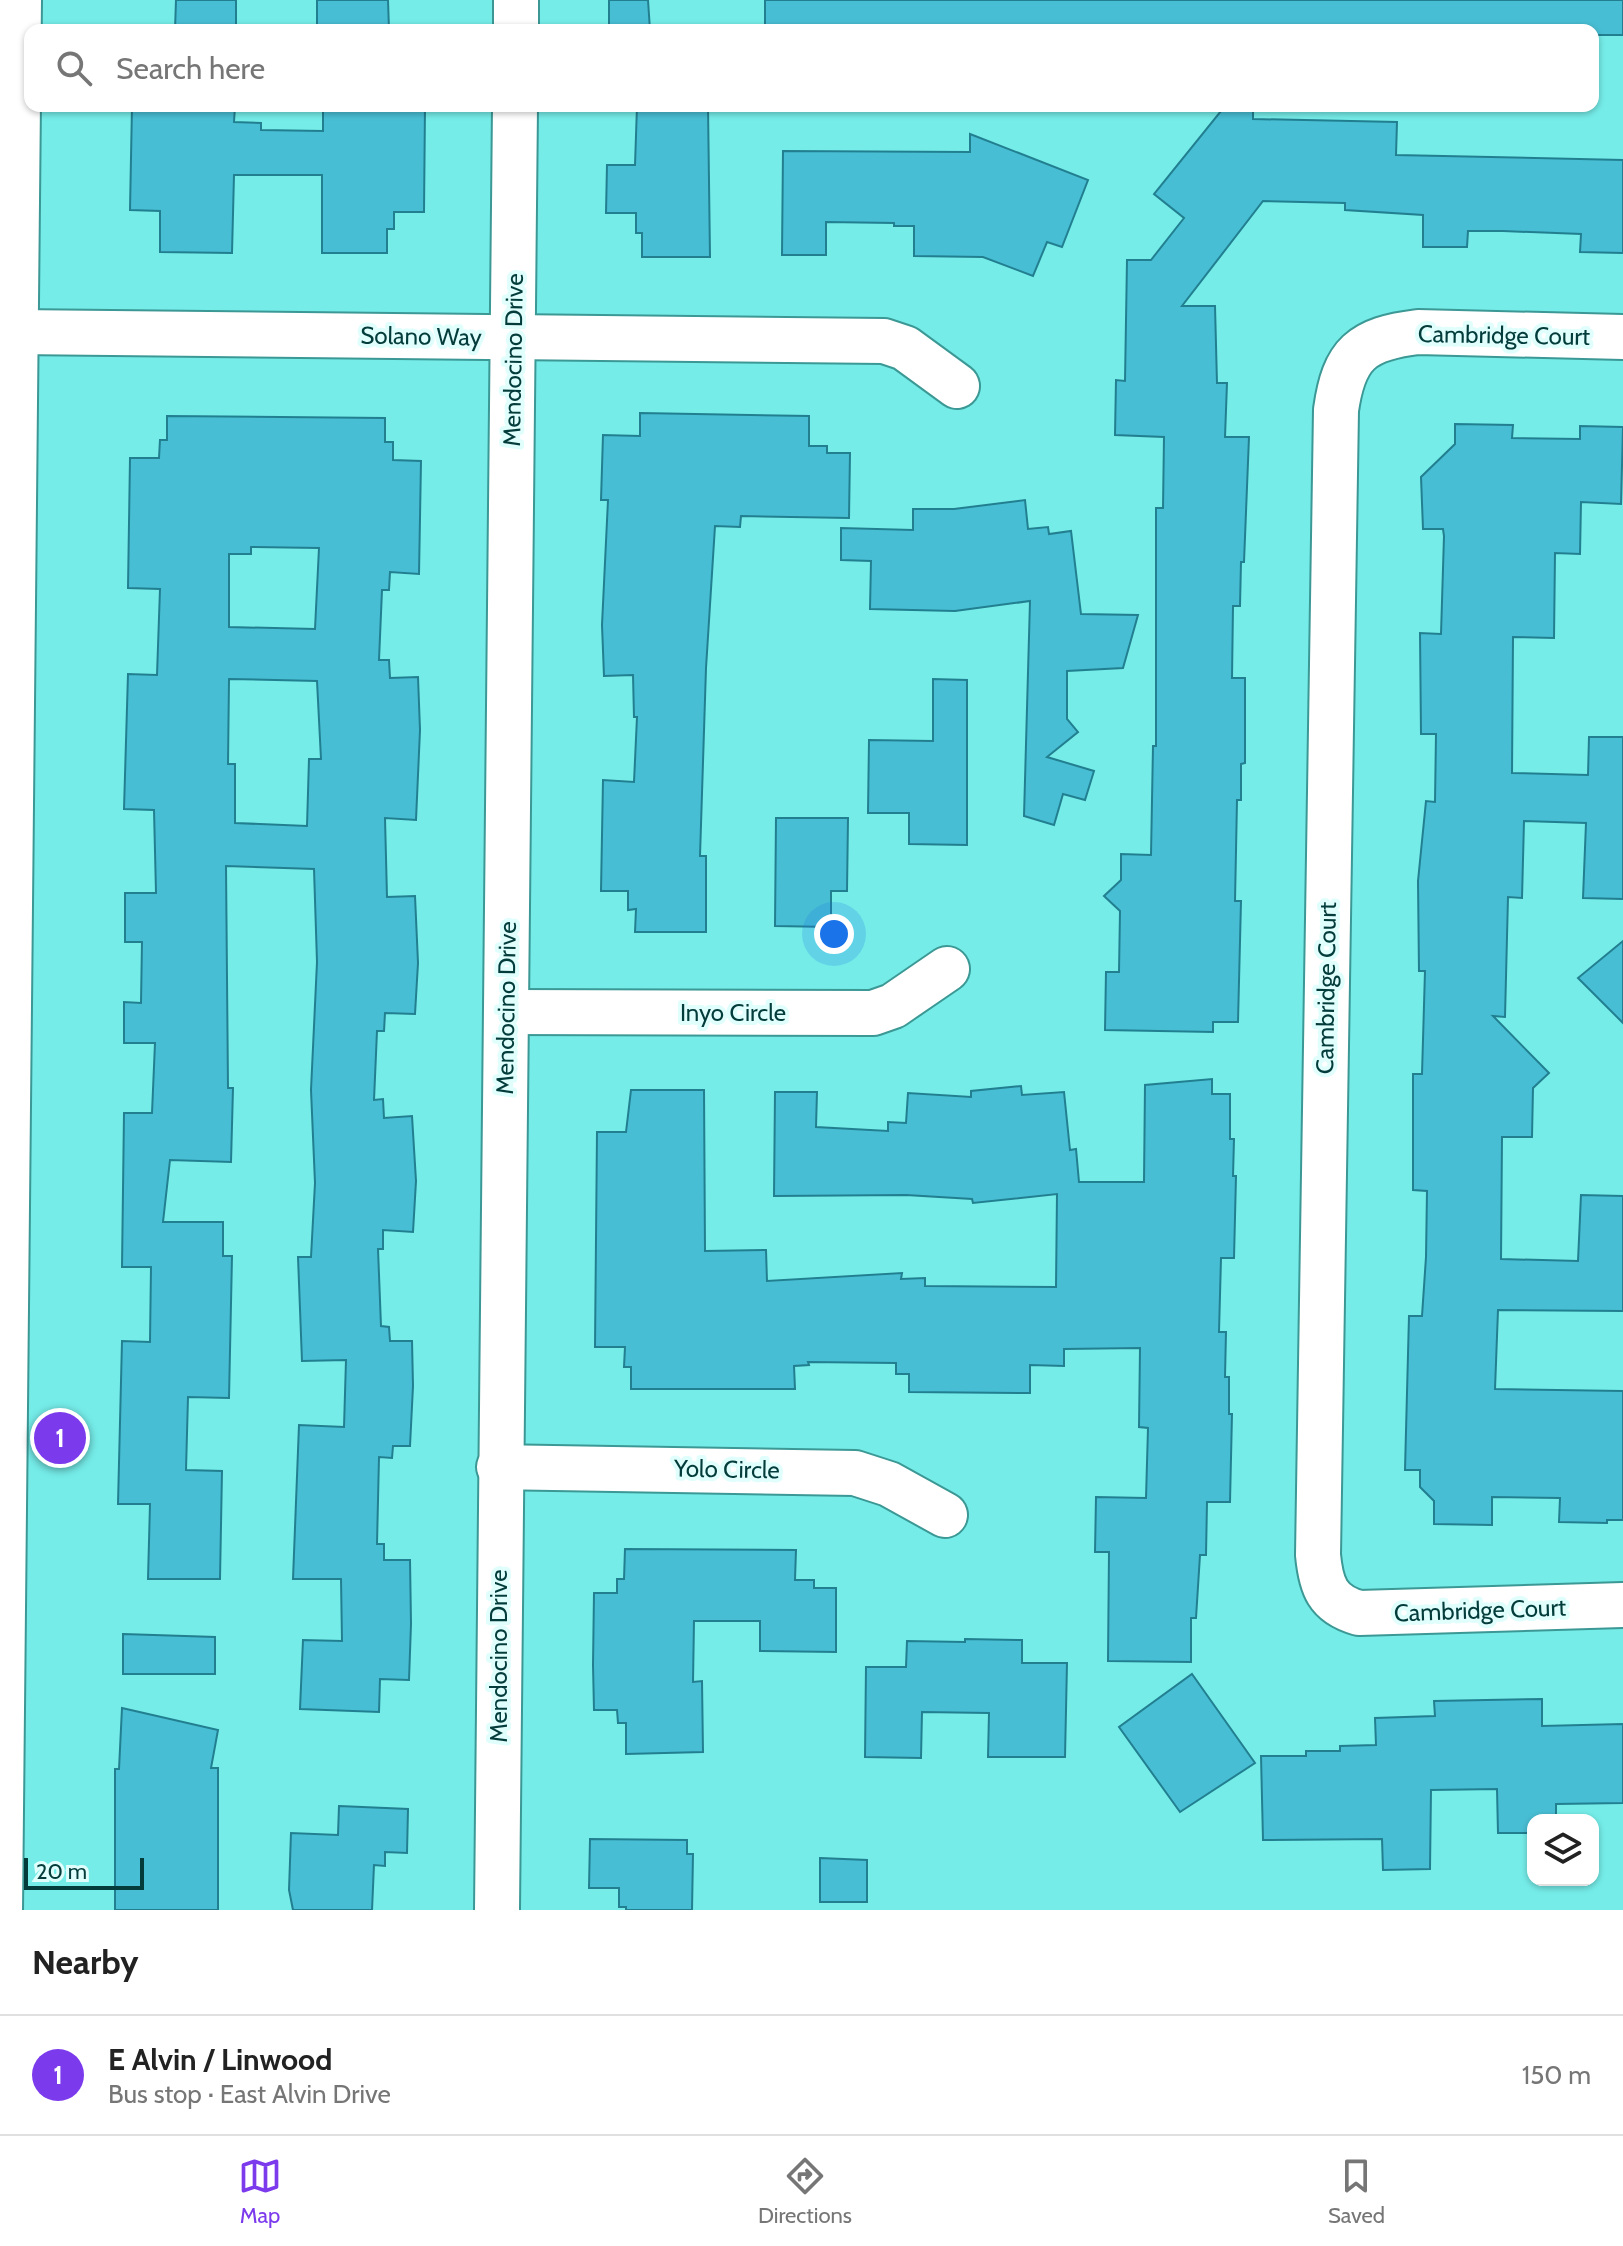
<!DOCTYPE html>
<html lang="en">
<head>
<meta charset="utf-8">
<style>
  :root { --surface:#fff; --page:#f2f2f2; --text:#222; --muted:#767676; --line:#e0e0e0; --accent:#7c3aed }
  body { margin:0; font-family:Cabin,sans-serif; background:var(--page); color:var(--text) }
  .controls { position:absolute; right:24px; bottom:24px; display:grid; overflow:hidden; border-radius:16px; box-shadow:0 2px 6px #0004 }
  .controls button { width:72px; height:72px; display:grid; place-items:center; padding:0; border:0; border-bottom:2px solid var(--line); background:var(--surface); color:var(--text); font:40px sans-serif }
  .scale { position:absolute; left:24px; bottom:20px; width:120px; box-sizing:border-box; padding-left:8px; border:4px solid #033c3b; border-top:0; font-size:22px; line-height:28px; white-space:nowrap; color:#033c3b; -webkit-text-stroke:6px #dffefc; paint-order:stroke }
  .you { position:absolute; left:834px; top:934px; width:28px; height:28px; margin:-20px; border:6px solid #fff; border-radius:50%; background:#1a73e8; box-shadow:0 0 0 12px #1a73e833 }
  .badge { display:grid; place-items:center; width:52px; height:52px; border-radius:50%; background:var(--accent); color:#fff; font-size:26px; font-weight:700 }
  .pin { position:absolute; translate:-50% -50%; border:4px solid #fff; box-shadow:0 2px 8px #0006 }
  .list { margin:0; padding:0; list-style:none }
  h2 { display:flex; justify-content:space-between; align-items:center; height:104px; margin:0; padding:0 32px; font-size:34px }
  h2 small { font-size:26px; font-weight:400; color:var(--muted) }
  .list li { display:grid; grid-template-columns:52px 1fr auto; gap:24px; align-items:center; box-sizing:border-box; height:120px; padding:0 32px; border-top:2px solid var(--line) }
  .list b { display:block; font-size:30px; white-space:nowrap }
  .list p { margin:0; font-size:26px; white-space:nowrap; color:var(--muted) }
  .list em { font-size:26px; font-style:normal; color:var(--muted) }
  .icon { flex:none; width:44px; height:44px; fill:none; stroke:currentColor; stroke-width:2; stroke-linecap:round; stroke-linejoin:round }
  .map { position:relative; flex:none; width:1623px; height:1910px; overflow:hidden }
  .search { position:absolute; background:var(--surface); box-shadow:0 2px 6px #0004; left:24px; right:24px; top:24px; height:88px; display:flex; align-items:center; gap:20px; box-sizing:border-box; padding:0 28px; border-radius:16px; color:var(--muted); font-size:30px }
  .sheet { height:224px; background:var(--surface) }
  nav { display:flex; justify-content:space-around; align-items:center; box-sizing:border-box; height:112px; border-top:2px solid var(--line); background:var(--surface); font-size:22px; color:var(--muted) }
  nav a { display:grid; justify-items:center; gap:4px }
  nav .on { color:var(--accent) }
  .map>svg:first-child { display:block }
</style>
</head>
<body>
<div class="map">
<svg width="1623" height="1910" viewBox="0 0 1623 1910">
  <rect width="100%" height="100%" fill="#75ece8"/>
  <g fill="#48bed4" stroke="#227f90" stroke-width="2" fill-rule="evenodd">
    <polygon points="176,0 236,0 236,30 175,30"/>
    <polygon points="317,0 388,0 389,30 317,30"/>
    <polygon points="609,0 648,0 650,30 609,30"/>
    <polygon points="765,0 1623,0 1623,35 1593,35 1593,30 765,30"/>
    <polygon points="132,106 235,106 234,122 261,123 261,130 323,131 323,106 425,106 424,212 394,212 394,229 387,229 387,253 322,253 322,175 234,175 232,253 160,252 160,211 130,210"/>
    <polygon points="637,106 708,106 710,257 642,257 642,233 636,233 636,213 606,213 607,165 635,165"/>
    <polygon points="1225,106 1253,106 1253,119 1397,122 1396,155 1623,160 1623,253 1580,252 1581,234 1503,231 1468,231 1467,247 1423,247 1423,215 1345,210 1345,203 1263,201 1182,306 1215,306 1217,383 1227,383 1225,437 1249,437 1244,562 1241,562 1240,606 1233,606 1232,678 1245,678 1245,763 1241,764 1241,800 1237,800 1235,901 1241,901 1238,1022 1213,1022 1213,1032 1105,1030 1106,972 1119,972 1120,911 1104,896 1121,880 1121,854 1151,855 1153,746 1156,746 1156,508 1163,508 1164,437 1115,435 1116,380 1125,381 1127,260 1151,260 1184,218 1154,194"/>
    <polygon points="970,134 1088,180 1062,247 1047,242 1033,276 983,257 914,256 914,226 894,226 894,223 826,222 826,255 782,255 783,151 970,152"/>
    <polygon points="640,413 809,416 809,446 827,446 827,453 850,453 849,518 741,516 740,527 715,526 706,668 700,856 706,856 706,932 635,932 636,909 628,910 628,891 601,891 603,780 634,782 637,717 634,717 633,675 604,676 602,625 608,500 601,500 603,435 640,436"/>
    <path d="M167,416l218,2v24h8v18l28,1 -2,113 -29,-2 -1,18h-7l-3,70h10l1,18 28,-1 2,53 -4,90 -31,-2 2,79 28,-1 3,67 -3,51 -30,-1 -1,18h-7l-3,69 9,-1 1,19 28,-2 4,65 -3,51 -30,-2v19h-5l3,77 8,1 1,14h22l1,45 -3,60h-17l-1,12 -13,-1 -2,87h7v16h26l1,64 -2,56 -29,-1 -1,33 -79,-3 3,-69 39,1 -1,-62h-48l6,-154 45,2 2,-67 -44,1 -4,-104h13l4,-74 -4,-93 6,-128 -3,-93 -88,-3 2,222h5l-2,74 -61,-2 -7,62h60v34h9l-3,142 -41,-1 -2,73 36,1 -2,108h-72l2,-75h-32l4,-163 28,1 1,-75h-29l2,-154h28l3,-70h-31v-41l17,1 1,-61h-17v-49h31l-2,-83 -30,-1 4,-135 29,1 3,-86 -32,-1 2,-130h29l1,-18h7zM251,547l68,1 -4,81 -86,-2v-73h22zM229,679l88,2 4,78h-12l-2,67 -72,-3v-59h-7z"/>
    <polygon points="1455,424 1513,425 1512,438 1580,439 1580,426 1623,427 1621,504 1581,502 1580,554 1555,553 1554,638 1513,637 1512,773 1588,775 1589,737 1623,737 1623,899 1583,898 1586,823 1524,821 1522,898 1508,897 1505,1017 1493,1016 1549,1073 1533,1088 1532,1137 1502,1137 1501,1259 1578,1261 1581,1195 1623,1196 1623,1311 1498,1310 1495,1389 1623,1391 1623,1520 1607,1520 1607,1523 1559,1522 1560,1498 1492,1497 1492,1525 1434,1524 1434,1501 1420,1487 1420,1470 1405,1470 1409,1316 1422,1316 1426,1257 1427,1191 1413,1190 1413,1074 1422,1074 1425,971 1419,971 1418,881 1426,801 1435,802 1436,734 1421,734 1420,633 1441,634 1444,536 1443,529 1423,529 1421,477 1455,444"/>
    <polygon points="1025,500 1028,529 1048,527 1049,534 1071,531 1081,614 1138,615 1123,668 1067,671 1067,719 1078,732 1047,757 1094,771 1085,800 1063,794 1054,825 1024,816 1030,601 955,611 870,609 871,561 841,560 841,528 913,530 913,509 954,509"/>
    <polygon points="933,679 967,680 967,845 909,844 909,813 868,813 869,740 933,741"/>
    <polygon points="776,818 848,818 847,891 831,891 831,927 775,926"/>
    <polygon points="1623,941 1623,1023 1578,978"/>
    <polygon points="1212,1079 1212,1094 1230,1094 1230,1139 1234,1139 1233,1176 1236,1176 1234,1258 1221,1258 1219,1332 1226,1332 1225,1377 1229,1377 1229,1414 1232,1414 1230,1502 1207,1502 1206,1555 1200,1555 1196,1618 1191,1618 1191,1662 1108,1661 1109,1552 1095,1552 1096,1497 1146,1498 1148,1428 1139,1427 1140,1348 1064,1349 1064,1366 1030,1365 1030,1393 909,1392 909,1374 896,1374 896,1363 808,1362 809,1365 794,1366 795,1389 631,1389 631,1367 624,1367 625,1347 595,1347 597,1132 626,1132 631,1090 704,1090 705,1251 766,1250 767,1281 902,1273 901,1279 925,1278 925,1286 1056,1287 1057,1194 973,1203 972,1199 906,1195 774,1196 775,1092 817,1092 816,1127 888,1131 888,1122 906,1123 908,1093 971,1097 971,1091 1021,1086 1022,1095 1064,1092 1070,1150 1076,1149 1079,1182 1144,1182 1145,1085"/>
    <polygon points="625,1549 796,1550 795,1580 814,1580 814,1588 836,1588 836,1652 760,1651 760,1621 694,1621 693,1682 702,1681 703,1752 626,1754 626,1723 618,1723 617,1710 594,1710 593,1665 594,1593 617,1593 617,1579 624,1579"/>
    <polygon points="123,1634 215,1637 215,1674 123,1674"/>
    <polygon points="965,1639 1022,1640 1022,1663 1067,1663 1065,1757 988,1757 989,1713 922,1712 921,1758 865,1757 866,1667 906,1667 907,1641 965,1642"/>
    <polygon points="1192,1674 1255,1763 1180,1812 1119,1727"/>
    <polygon points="1542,1699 1542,1726 1623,1724 1623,1803 1556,1804 1556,1820 1533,1820 1533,1833 1498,1833 1497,1789 1431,1790 1430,1869 1383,1870 1382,1839 1263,1840 1261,1756 1306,1756 1306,1751 1340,1751 1340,1746 1376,1745 1375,1718 1435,1716 1434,1701"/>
    <polygon points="122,1708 218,1730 211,1768 218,1768 218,1910 115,1910 115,1769 119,1769"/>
    <polygon points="339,1806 408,1809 407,1853 385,1852 385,1866 374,1865 372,1910 293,1910 289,1890 291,1833 338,1835"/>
    <polygon points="590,1839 687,1840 687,1854 693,1854 692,1910 626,1910 626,1907 619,1907 619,1888 589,1888"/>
    <polygon points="820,1858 867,1860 867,1902 820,1902"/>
  </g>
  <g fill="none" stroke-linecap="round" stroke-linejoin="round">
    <defs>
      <g id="street">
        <polyline points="516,30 516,0"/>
        <polyline points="15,332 884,341 905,348 957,386"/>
        <path d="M1623,337l-205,-5c-57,7 -74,22 -82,78l-18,1145c3,31 9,49 41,58l264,-8"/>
        <polyline points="506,1012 873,1013 893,1006 947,969"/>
        <polyline points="499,1467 855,1473 889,1484 945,1515"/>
        <polyline points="497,1910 515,106"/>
      </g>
      <polyline id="secondary" points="0,1910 19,0"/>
    </defs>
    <use href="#street" stroke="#3b9895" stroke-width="48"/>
    <use href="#secondary" stroke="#3b9895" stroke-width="48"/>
    <use href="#street" stroke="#fff" stroke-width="44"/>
    <use href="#secondary" stroke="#fff" stroke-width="44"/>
  </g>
  <g text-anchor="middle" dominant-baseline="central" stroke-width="8" stroke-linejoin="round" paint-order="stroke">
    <g font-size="24" fill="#033c3b" stroke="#dffefc">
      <text transform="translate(1504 335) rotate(1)">Cambridge Court</text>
      <text transform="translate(421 336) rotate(1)">Solano Way</text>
      <text transform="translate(513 360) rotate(-89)">Mendocino Drive</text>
      <text transform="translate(1326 988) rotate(-89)">Cambridge Court</text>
      <text transform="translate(506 1008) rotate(-89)">Mendocino Drive</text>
      <text x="733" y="1012">Inyo Circle</text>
      <text transform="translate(727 1469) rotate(1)">Yolo Circle</text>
      <text transform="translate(1480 1610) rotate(-2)">Cambridge Court</text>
      <text transform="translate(498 1656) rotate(-90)">Mendocino Drive</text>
    </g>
  </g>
</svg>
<div class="controls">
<button><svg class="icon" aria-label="layers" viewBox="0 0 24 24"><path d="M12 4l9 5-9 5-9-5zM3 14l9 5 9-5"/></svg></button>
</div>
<div class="scale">20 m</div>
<div class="you"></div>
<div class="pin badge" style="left:60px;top:1438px">1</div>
<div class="search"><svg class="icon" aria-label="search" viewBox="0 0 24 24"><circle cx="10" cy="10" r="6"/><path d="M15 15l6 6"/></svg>Search here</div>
</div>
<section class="sheet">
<h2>Nearby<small></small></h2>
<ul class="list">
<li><span class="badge">1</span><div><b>E Alvin / Linwood</b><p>Bus stop · East Alvin Drive</p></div><em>150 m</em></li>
</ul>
</section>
<nav>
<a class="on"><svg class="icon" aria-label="map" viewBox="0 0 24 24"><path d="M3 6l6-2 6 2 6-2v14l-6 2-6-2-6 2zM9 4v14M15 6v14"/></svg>Map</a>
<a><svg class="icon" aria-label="directions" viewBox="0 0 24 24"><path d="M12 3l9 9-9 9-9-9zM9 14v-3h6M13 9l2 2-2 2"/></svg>Directions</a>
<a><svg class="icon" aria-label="saved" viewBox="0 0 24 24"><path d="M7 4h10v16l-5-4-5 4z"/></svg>Saved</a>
</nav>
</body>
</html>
